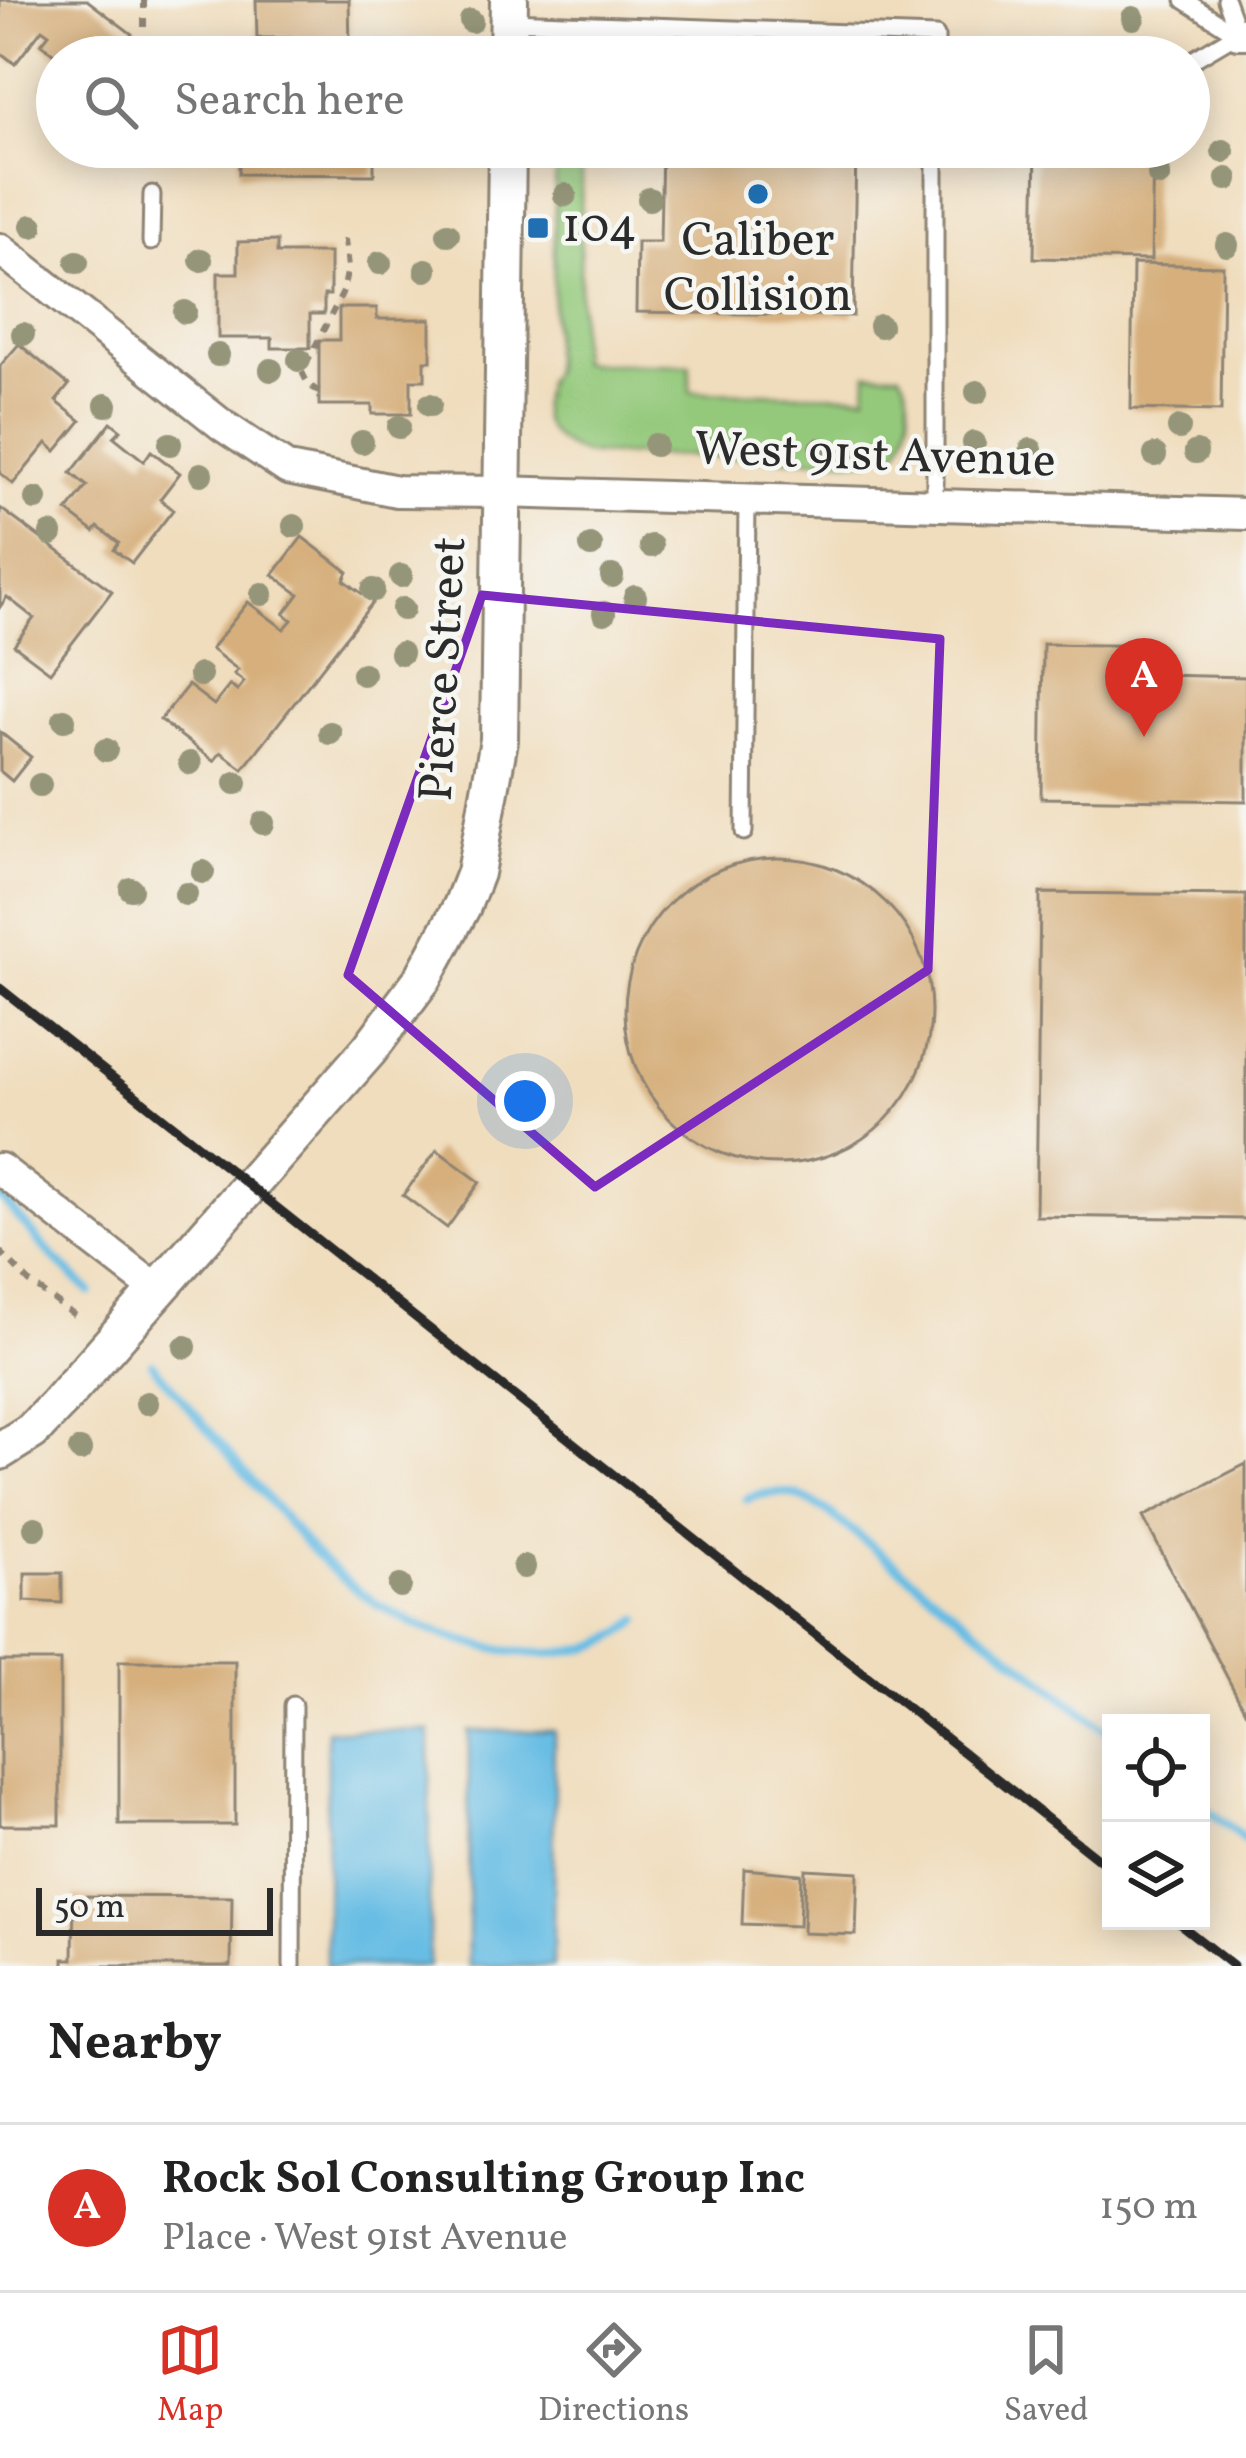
<!DOCTYPE html>
<html lang="en">
<head>
<meta charset="utf-8">
<style>
  :root { --surface:#fff; --page:#f6f6f6; --text:#222; --muted:#767676; --line:#e0e0e0; --accent:#d93025 }
  body { margin:0; font-family:Vollkorn,serif; background:var(--page); color:var(--text) }
  .controls { position:absolute; right:36px; bottom:36px; display:grid; overflow:hidden; border-radius:0px; box-shadow:0 6px 30px #0003 }
  .controls button { width:108px; height:108px; display:grid; place-items:center; padding:0; border:0; border-bottom:3px solid var(--line); background:var(--surface); color:var(--text); font:60px sans-serif }
  .scale { position:absolute; left:36px; bottom:30px; width:237px; box-sizing:border-box; padding-left:12px; border:6px solid #2b2b2b; border-top:0; font-size:33px; line-height:42px; white-space:nowrap; color:#2b2b2b; -webkit-text-stroke:9px #f6f6f2; paint-order:stroke }
  .you { position:absolute; left:525px; top:1101px; width:42px; height:42px; margin:-30px; border:9px solid #fff; border-radius:50%; background:#1a73e8; box-shadow:0 0 0 18px #1a73e833 }
  .badge { display:grid; place-items:center; width:78px; height:78px; border-radius:50%; background:var(--accent); color:#fff; font-size:39px; font-weight:700 }
  .pin { position:absolute; translate:-50% -99px; filter:drop-shadow(0 3px 6px #0008) }
  .pin::after { content:''; position:absolute; top:63px; width:42px; height:36px; background:inherit; clip-path:polygon(0 0,100% 0,50% 100%) }
  .list { margin:0; padding:0; list-style:none }
  h2 { display:flex; justify-content:space-between; align-items:center; height:156px; margin:0; padding:0 48px; font-size:51px }
  h2 small { font-size:39px; font-weight:400; color:var(--muted) }
  .list li { display:grid; grid-template-columns:78px 1fr auto; gap:36px; align-items:center; box-sizing:border-box; height:168px; padding:0 48px; border-top:3px solid var(--line) }
  .list b { display:block; font-size:45px; white-space:nowrap }
  .list p { margin:0; font-size:39px; white-space:nowrap; color:var(--muted) }
  .list em { font-size:39px; font-style:normal; color:var(--muted) }
  .icon { flex:none; width:66px; height:66px; fill:none; stroke:currentColor; stroke-width:2; stroke-linecap:round; stroke-linejoin:round }
  .map { position:relative; flex:none; width:1246px; height:1966px; overflow:hidden }
  .search { position:absolute; background:var(--surface); box-shadow:0 6px 30px #0003; left:36px; right:36px; top:36px; height:132px; display:flex; align-items:center; gap:30px; box-sizing:border-box; padding:0 42px; border-radius:66px; color:var(--muted); font-size:45px }
  .sheet { height:324px; background:var(--surface) }
  nav { display:flex; justify-content:space-around; align-items:center; box-sizing:border-box; height:168px; border-top:3px solid var(--line); background:var(--surface); font-size:33px; color:var(--muted) }
  nav a { display:grid; justify-items:center; gap:6px }
  nav .on { color:var(--accent) }
  .map>svg:first-child { display:block }
</style>
</head>
<body>
<div class="map">
<svg width="1246" height="1966" viewBox="0 0 1246 1966">
  <rect width="100%" height="100%" fill="#f6f6f2"/>
  <filter id="ink" filterUnits="userSpaceOnUse"><feTurbulence type="fractalNoise" baseFrequency=".00833" numOctaves="2"/><feDisplacementMap in="SourceGraphic" scale="24" xChannelSelector="R" yChannelSelector="G"/><feConvolveMatrix kernelMatrix="1 2 1 2 8 2 1 2 1" color-interpolation-filters="sRGB"/></filter>
  <filter id="wash" filterUnits="userSpaceOnUse"><feTurbulence type="fractalNoise" baseFrequency=".004" numOctaves="4" result="noise"/><feDisplacementMap in="SourceGraphic" scale="48" xChannelSelector="R" yChannelSelector="G"/><feGaussianBlur stdDeviation="2.7" result="paint"/><feColorMatrix in="noise" values="0 0 0 0 0 0 0 0 0 0 0 0 0 0 0 0 0 1.4 0 .05"/><feComposite in="paint" operator="in"/></filter>
  <g filter="url(#wash)">
    <rect width="100%" height="100%" fill="#f0ddbd"/>
    <path fill="#94c97b" stroke="#607a53" stroke-width="3" d="M556,147h26l-3,216 111,2v27l176,3 1,-22h33c14,20 13,64 -6,82l-12,-5 -11,10 -286,-6c-26,-8 -49,-27 -43,-57 2,-10 7,-19 10,-28z"/>
    <g fill="#68bde4" stroke="#4a7488" stroke-width="3">
      <polygon points="327,1730 430,1731 429,1966 326,1966"/>
      <polygon points="469,1731 554,1731 553,1966 468,1966"/>
    </g>
    <g fill="none" stroke-linecap="round" stroke-linejoin="round">
      <g stroke="#68bde4" stroke-width="9">
        <polyline points="0,1196 51,1255 90,1292"/>
        <path d="M152,1364l161,188c20,19 41,38 65,52 56,35 148,62 213,43 18,-5 33,-15 48,-27"/>
        <path d="M747,1499c34,-13 51,-6 81,13l283,222"/>
        <polyline points="1201,1805 1246,1840"/>
      </g>
    </g>
    <g id="blocks">
      <g fill="#d6af7c">
        <polygon points="0,0 87,0 132,34 115,57 58,57 41,44 49,34 42,29 15,64 0,52"/>
        <polygon points="256,0 349,0 350,47 295,48 295,38 257,38"/>
        <polygon points="664,48 857,52 857,57 663,57"/>
        <polygon points="57,65 57,99 41,87"/>
        <polygon points="239,147 374,147 374,175 239,174"/>
        <polygon points="662,147 856,147 853,316 636,312 637,242 660,242"/>
        <polygon points="1036,147 1153,147 1151,260 1034,258"/>
        <polygon points="277,241 277,253 330,253 330,295 324,295 324,314 310,314 310,348 272,348 272,338 218,338 218,273 238,273 238,242"/>
        <polygon points="1133,264 1223,266 1221,411 1131,409"/>
        <polygon points="339,308 377,308 377,319 431,319 431,361 425,361 425,380 411,380 411,414 372,414 372,405 319,405 319,340 339,340"/>
        <polygon points="19,344 69,385 56,401 81,421 56,451 47,443 13,484 0,473 0,366"/>
        <polygon points="111,422 121,430 114,437 144,461 151,451 180,473 160,499 173,510 132,563 114,550 119,543 98,527 94,532 67,511 87,486 71,473"/>
        <polygon points="0,508 112,591 50,672 14,645 34,618 7,597 0,607"/>
        <polygon points="302,537 348,572 344,580 373,602 243,769 221,752 214,761 160,720 188,685 214,705 230,685 237,691 244,682 234,674 238,670 211,649 248,602 284,629 292,620 284,614 299,594 273,575"/>
        <polygon points="1043,644 1161,646 1160,675 1246,677 1246,801 1041,798"/>
        <polygon points="0,732 31,757 12,781 0,771"/>
        <circle cx="778" cy="1011" r="153"/>
        <polygon points="1040,893 1246,895 1246,1219 1036,1216"/>
        <polygon points="437,1150 480,1182 447,1228 403,1195"/>
        <polygon points="1246,1464 1246,1713 1143,1517"/>
        <polygon points="25,1573 62,1573 62,1603 25,1601"/>
        <rect x="0" y="1661" width="60" height="164"/>
        <rect x="119" y="1661" width="116" height="164"/>
        <polygon points="744,1869 801,1874 799,1926 742,1924"/>
        <polygon points="805,1869 858,1872 856,1935 803,1933"/>
        <polygon points="74,1896 232,1897 231,1966 64,1966 64,1959 73,1959"/>
      </g>
    </g>
  </g>
  <g filter="url(#ink)">
    <use href="#blocks" fill-opacity="0" stroke="#8e8474" stroke-width="3"/>
    <g fill="none" stroke-linecap="round" stroke-linejoin="round">
      <defs>
        <g id="service">
          <polyline points="1184,0 1240,36"/>
          <polyline points="1226,0 1238,33"/>
          <polyline points="509,21 936,36 936,57"/>
          <polyline points="1189,62 1238,33"/>
          <polyline points="935,147 935,504"/>
          <polyline points="151,242 152,194"/>
          <polyline points="744,832 747,499"/>
          <polyline points="292,1966 293,1705"/>
        </g>
        <g id="minor">
          <polyline points="1238,33 1246,33"/>
          <polyline points="0,249 222,425 288,469 397,491 501,492 1246,514"/>
          <polyline points="0,1169 157,1290"/>
        </g>
        <g id="tertiary">
          <polyline points="508,57 509,0"/>
          <polyline points="0,1451 32,1431 55,1407 369,1050 423,978 462,906 475,873 499,740 507,147"/>
        </g>
      </defs>
      <use href="#service" stroke="#8e8474" stroke-width="21"/>
      <use href="#minor" stroke="#8e8474" stroke-width="36"/>
      <use href="#tertiary" stroke="#8e8474" stroke-width="42"/>
      <g stroke="#8e8474" stroke-width="6" stroke-dasharray="9 9" stroke-linecap="butt">
        <polyline points="144,0 144,57"/>
        <polyline points="319,392 308,384 302,372 343,292 348,268 345,239"/>
        <polyline points="0,1251 29,1282 81,1320"/>
      </g>
      <use href="#service" stroke="#fff" stroke-width="15"/>
      <use href="#minor" stroke="#fff" stroke-width="30"/>
      <use href="#tertiary" stroke="#fff" stroke-width="36"/>
      <g stroke="#2b2b2b" stroke-width="9">
        <polyline points="0,988 1111,1869"/>
        <polyline points="1176,1921 1233,1966"/>
      </g>
    </g>
    <g fill="#95957a">
      <circle cx="1133" cy="18" r="12"/>
      <circle cx="471" cy="21" r="12"/>
      <circle cx="1223" cy="151" r="12"/>
      <circle cx="1159" cy="175" r="12"/>
      <circle cx="1227" cy="179" r="12"/>
      <circle cx="565" cy="195" r="12"/>
      <circle cx="649" cy="199" r="12"/>
      <circle cx="32" cy="226" r="12"/>
      <circle cx="448" cy="234" r="12"/>
      <circle cx="1227" cy="245" r="12"/>
      <circle cx="201" cy="260" r="12"/>
      <circle cx="77" cy="262" r="12"/>
      <circle cx="380" cy="263" r="12"/>
      <circle cx="426" cy="270" r="12"/>
      <circle cx="185" cy="312" r="12"/>
      <circle cx="880" cy="326" r="12"/>
      <circle cx="23" cy="334" r="12"/>
      <circle cx="218" cy="355" r="12"/>
      <circle cx="299" cy="360" r="12"/>
      <circle cx="271" cy="370" r="12"/>
      <circle cx="977" cy="392" r="12"/>
      <circle cx="106" cy="405" r="12"/>
      <circle cx="430" cy="405" r="12"/>
      <circle cx="399" cy="427" r="12"/>
      <circle cx="1179" cy="428" r="12"/>
      <circle cx="362" cy="442" r="12"/>
      <circle cx="974" cy="443" r="12"/>
      <circle cx="170" cy="444" r="12"/>
      <circle cx="655" cy="445" r="12"/>
      <circle cx="820" cy="449" r="12"/>
      <circle cx="1031" cy="450" r="12"/>
      <circle cx="1196" cy="452" r="12"/>
      <circle cx="1155" cy="455" r="12"/>
      <circle cx="201" cy="474" r="12"/>
      <circle cx="36" cy="499" r="12"/>
      <circle cx="294" cy="526" r="12"/>
      <circle cx="51" cy="534" r="12"/>
      <circle cx="591" cy="546" r="12"/>
      <circle cx="651" cy="546" r="12"/>
      <circle cx="401" cy="576" r="12"/>
      <circle cx="612" cy="576" r="12"/>
      <circle cx="373" cy="590" r="12"/>
      <circle cx="262" cy="594" r="12"/>
      <circle cx="635" cy="597" r="12"/>
      <circle cx="403" cy="609" r="12"/>
      <circle cx="604" cy="613" r="12"/>
      <circle cx="401" cy="653" r="12"/>
      <circle cx="363" cy="674" r="12"/>
      <circle cx="200" cy="675" r="12"/>
      <circle cx="64" cy="720" r="12"/>
      <circle cx="330" cy="733" r="12"/>
      <circle cx="106" cy="750" r="12"/>
      <circle cx="190" cy="763" r="12"/>
      <circle cx="236" cy="783" r="12"/>
      <circle cx="40" cy="785" r="12"/>
      <circle cx="263" cy="823" r="12"/>
      <circle cx="203" cy="872" r="12"/>
      <circle cx="131" cy="889" r="12"/>
      <circle cx="186" cy="894" r="12"/>
      <circle cx="185" cy="1347" r="12"/>
      <circle cx="147" cy="1403" r="12"/>
      <circle cx="80" cy="1450" r="12"/>
      <circle cx="35" cy="1528" r="12"/>
      <circle cx="524" cy="1567" r="12"/>
      <circle cx="400" cy="1586" r="12"/>
    </g>
  </g>
  <path fill="none" stroke="#7b2cbf" stroke-width="9" stroke-linejoin="round" d="M482,595l458,44 -12,331 -333,217 -247,-212z"/>
  <g fill="#1f6fb2" stroke="#f6f6f2" stroke-width="4.5">
    <circle cx="758" cy="194" r="12"/>
    <rect x="526" y="216" width="24" height="24" rx="6"/>
  </g>
  <g text-anchor="middle" dominant-baseline="central" stroke-width="9" stroke-linejoin="round" paint-order="stroke">
    <g font-size="48" fill="#2b2b2b" stroke="#f6f6f2" text-anchor="start">
      <text x="562" y="228">104</text>
      <text x="758" y="242" text-anchor="middle">Caliber<tspan x="758" dy="55">Collision</tspan></text>
    </g>
    <g font-size="48" fill="#2b2b2b" stroke="#f6f6f2">
      <text transform="translate(875 457) rotate(2)">West 91st Avenue</text>
      <text transform="translate(445 669) rotate(-87)">Pierce Street</text>
    </g>
  </g>
</svg>
<div class="controls">
<button><svg class="icon" aria-label="locate" viewBox="0 0 24 24"><circle cx="12" cy="12" r="6"/><path d="M12 2v4M12 18v4M2 12h4M18 12h4"/></svg></button>
<button><svg class="icon" aria-label="layers" viewBox="0 0 24 24"><path d="M12 4l9 5-9 5-9-5zM3 14l9 5 9-5"/></svg></button>
</div>
<div class="scale">50 m</div>
<div class="you"></div>
<div class="pin badge" style="left:1144px;top:737px">A</div>
<div class="search"><svg class="icon" aria-label="search" viewBox="0 0 24 24"><circle cx="10" cy="10" r="6"/><path d="M15 15l6 6"/></svg>Search here</div>
</div>
<section class="sheet">
<h2>Nearby<small></small></h2>
<ul class="list">
<li><span class="badge">A</span><div><b>Rock Sol Consulting Group Inc</b><p>Place · West 91st Avenue</p></div><em>150 m</em></li>
</ul>
</section>
<nav>
<a class="on"><svg class="icon" aria-label="map" viewBox="0 0 24 24"><path d="M3 6l6-2 6 2 6-2v14l-6 2-6-2-6 2zM9 4v14M15 6v14"/></svg>Map</a>
<a><svg class="icon" aria-label="directions" viewBox="0 0 24 24"><path d="M12 3l9 9-9 9-9-9zM9 14v-3h6M13 9l2 2-2 2"/></svg>Directions</a>
<a><svg class="icon" aria-label="saved" viewBox="0 0 24 24"><path d="M7 4h10v16l-5-4-5 4z"/></svg>Saved</a>
</nav>
</body>
</html>
